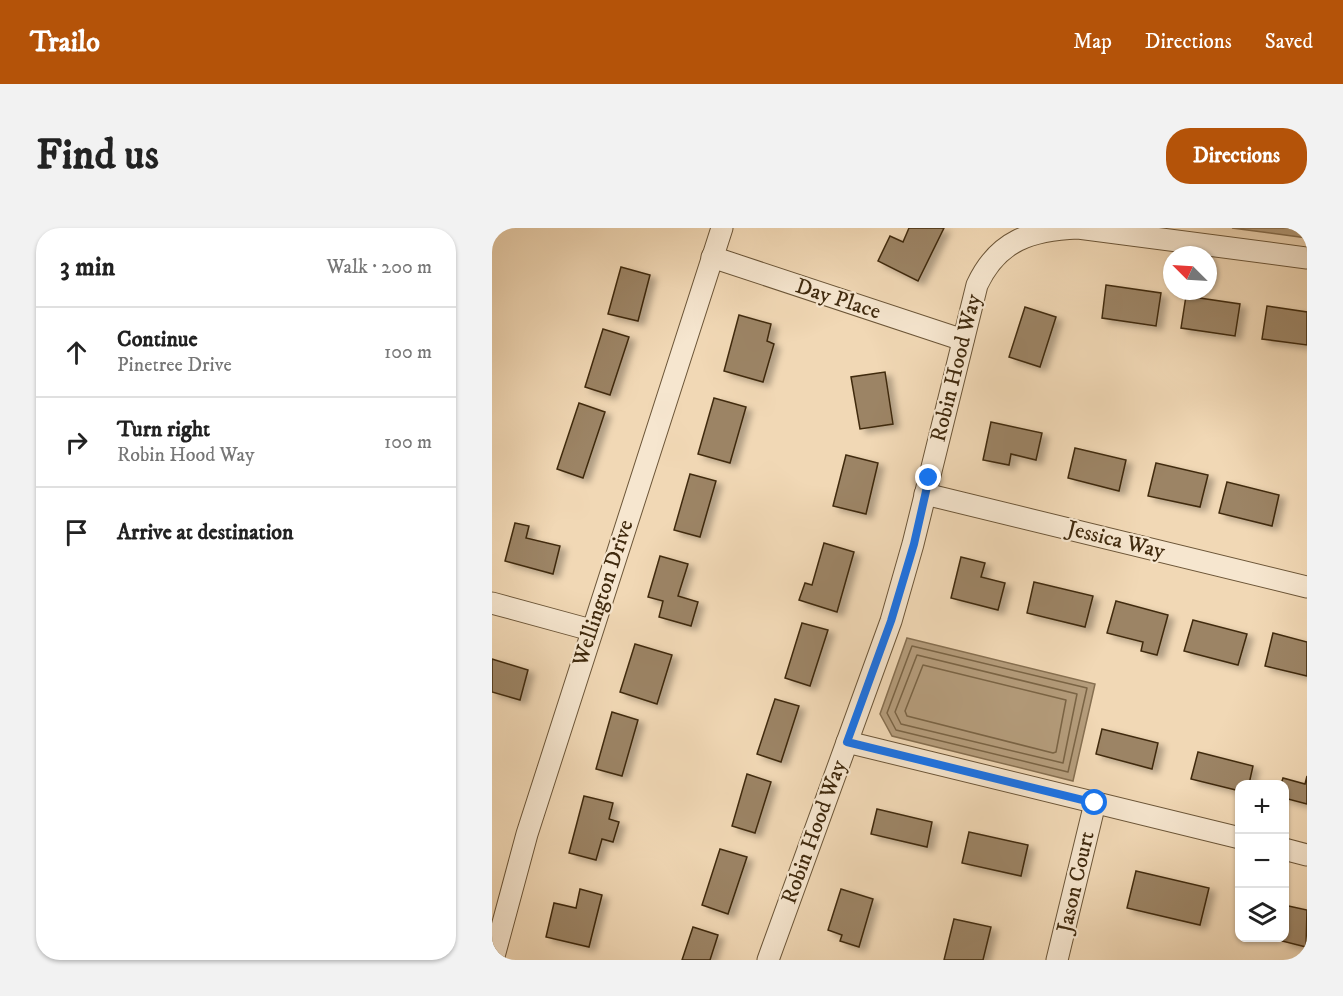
<!DOCTYPE html>
<html lang="en">
<head>
<meta charset="utf-8">
<style>
  :root { --surface:#fff; --page:#f2f2f2; --text:#222; --muted:#767676; --line:#e0e0e0; --accent:#b45309 }
  body { margin:0; font-family:"IM FELL DW Pica",serif; background:var(--page); color:var(--text) }
  .controls { position:absolute; right:18px; bottom:18px; display:grid; overflow:hidden; border-radius:12px; box-shadow:0 2px 4px #0004 }
  .controls button { width:54px; height:54px; display:grid; place-items:center; padding:0; border:0; border-bottom:2px solid var(--line); background:var(--surface); color:var(--text); font:30px sans-serif }
  .compass { position:absolute; left:671px; top:18px; width:54px; height:54px; border-radius:50%; background:var(--surface); box-shadow:0 2px 4px #0004; rotate:294deg }
  .stop { position:absolute; width:18px; height:18px; margin:-14px; border:4px solid #1a73e8; border-radius:50%; background:#fff }
  .stop.end { background:#1a73e8; border-color:#fff; box-shadow:0 2px 6px #0008 }
  .list { margin:0; padding:0; list-style:none }
  h2 { display:flex; justify-content:space-between; align-items:center; height:78px; margin:0; padding:0 24px; font-size:26px }
  h2 small { font-size:20px; font-weight:400; color:var(--muted) }
  .list li { display:grid; grid-template-columns:39px 1fr auto; gap:18px; align-items:center; box-sizing:border-box; height:90px; padding:0 24px; border-top:2px solid var(--line) }
  .list b { display:block; font-size:22px; white-space:nowrap }
  .list p { margin:0; font-size:20px; white-space:nowrap; color:var(--muted) }
  .list em { font-size:20px; font-style:normal; color:var(--muted) }
  .icon { flex:none; width:33px; height:33px; fill:none; stroke:currentColor; stroke-width:2; stroke-linecap:round; stroke-linejoin:round }
  .map { position:relative; flex:none; width:815px; height:732px; overflow:hidden; border-radius:24px }
  header { display:flex; align-items:center; gap:36px; box-sizing:border-box; height:84px; padding:0 30px; background:var(--accent); color:#fff }
  header strong { font-size:28px }
  nav { display:flex; gap:33px; margin-inline-start:auto; font-size:21px }
  .intro { display:flex; align-items:center; justify-content:space-between; box-sizing:border-box; height:144px; padding:0 36px }
  h1 { margin:0; font-size:42px }
  .button { padding:15px 27px; border-radius:24px; background:var(--accent); color:#fff; font-size:21px; font-weight:700 }
  main { display:flex; gap:36px; padding:0 36px }
  aside { flex:1; background:var(--surface); border-radius:24px; box-shadow:0 2px 4px #0004 }
  .map>svg:first-child { display:block }
</style>
</head>
<body>
<header>
<strong>Trailo</strong>
<nav><a>Map</a><a>Directions</a><a>Saved</a></nav>
</header>
<div class="intro"><h1>Find us</h1><a class="button">Directions</a></div>
<main>
<aside>
<h2>3 min<small>Walk · 200 m</small></h2>
<ul class="list">
<li><svg class="icon" aria-label="ahead" viewBox="0 0 24 24"><path d="M12 20V5M6 11l6-6 6 6"/></svg><div><b>Continue</b><p>Pinetree Drive</p></div><em>100 m</em></li>
<li><svg class="icon" aria-label="right" viewBox="0 0 24 24"><path d="M7 20v-9h11M14 6l5 5-5 5"/></svg><div><b>Turn right</b><p>Robin Hood Way</p></div><em>100 m</em></li>
<li><svg class="icon" aria-label="arrive" viewBox="0 0 24 24"><path d="M6 21V4h12l-3 4 3 4H6"/></svg><div><b>Arrive at destination</b></div></li>
</ul>
</aside>
<div class="map">
<svg width="815" height="732" viewBox="0 0 815 732">
  <defs>
    <filter id="shadow"><feDropShadow dx="6" dy="4" stdDeviation="3" flood-color="#0004"/></filter>
  </defs>
  <rect width="100%" height="100%" fill="#f1d8b5"/>
  <filter id="stains"><feTurbulence type="fractalNoise" baseFrequency=".00333" numOctaves="4"/><feColorMatrix values="0 0 0 0 .2 0 0 0 0 .09 0 0 0 0 .02 0 0 0 .5 -.17"/></filter>
  <radialGradient id="worn" r=".72"><stop offset=".6" stop-color="#630" stop-opacity="0"/><stop offset="1" stop-color="#630" stop-opacity=".3"/></radialGradient>
  <g fill="#b59d7c" stroke="#866f50" stroke-width="1.5">
    <polygon points="740,0 815,0 815,10"/>
    <polygon points="415,410 603,456 581,553 400,508 388,486"/>
  </g>
  <g fill="none" stroke-linecap="round" stroke-linejoin="round">
    <g stroke="#7a6445" stroke-width="1.5">
      <polygon points="420,418 595,460 576,544 404,502 395,485"/>
      <polygon points="425,427 585,466 571,535 409,496 403,484"/>
      <polygon points="431,437 574,472 564,524 561,525 415,488 413,483"/>
    </g>
  </g>
  <g fill="#9c8465" stroke="#402a0e" stroke-width="1.5" filter="url(#shadow)">
    <polygon points="417,0 452,0 426,53 386,33 398,8 411,14"/>
    <polygon points="129,39 158,47 146,93 116,86"/>
    <polygon points="614,57 669,65 664,98 610,90"/>
    <polygon points="694,68 748,76 743,108 689,100"/>
    <polygon points="775,78 815,84 815,117 770,111"/>
    <polygon points="533,79 564,89 548,139 517,129"/>
    <polygon points="247,87 279,96 275,113 282,116 271,154 232,143"/>
    <polygon points="111,101 137,109 118,167 93,159"/>
    <polygon points="393,144 401,196 368,201 359,149"/>
    <polygon points="222,170 254,179 238,235 206,226"/>
    <polygon points="87,175 113,184 91,250 65,241"/>
    <polygon points="499,194 550,205 544,232 519,226 517,237 491,232"/>
    <polygon points="583,220 634,232 627,263 576,250"/>
    <polygon points="354,227 386,235 374,286 341,278"/>
    <polygon points="664,235 716,247 708,279 656,268"/>
    <polygon points="198,246 224,253 208,309 182,302"/>
    <polygon points="735,254 787,267 780,298 727,285"/>
    <polygon points="23,295 37,298 34,310 68,318 61,346 13,333"/>
    <polygon points="332,315 362,324 345,384 307,372 313,355 320,357"/>
    <polygon points="168,328 196,336 186,368 206,374 199,398 167,389 171,373 156,369"/>
    <polygon points="469,329 493,335 489,349 513,355 506,382 459,370"/>
    <polygon points="542,354 601,368 593,399 535,385"/>
    <polygon points="624,373 676,387 665,427 649,423 651,414 615,405"/>
    <polygon points="701,392 755,406 746,437 692,423"/>
    <polygon points="310,395 336,402 318,458 293,450"/>
    <polygon points="781,405 815,414 815,448 773,438"/>
    <polygon points="143,416 180,427 165,476 128,464"/>
    <polygon points="0,431 36,442 28,472 0,464"/>
    <polygon points="283,471 307,478 289,534 265,526"/>
    <polygon points="120,484 146,492 130,548 104,541"/>
    <polygon points="610,501 666,515 660,541 604,526"/>
    <polygon points="706,524 761,538 757,556 748,556 748,563 699,551"/>
    <polygon points="255,546 279,554 263,605 240,598"/>
    <polygon points="815,548 815,576 792,570 792,556 789,556 791,550 813,556"/>
    <polygon points="92,568 121,575 117,591 127,594 121,614 110,611 104,632 77,625"/>
    <polygon points="385,581 440,594 435,619 379,606"/>
    <polygon points="477,604 536,617 529,648 470,635"/>
    <polygon points="228,621 255,629 236,686 210,677"/>
    <polygon points="644,643 717,660 708,697 635,680"/>
    <polygon points="88,661 110,667 97,719 54,709 62,675 84,680"/>
    <polygon points="349,661 381,671 367,719 348,713 350,707 336,702"/>
    <polygon points="792,677 815,682 814,719 790,713"/>
    <polygon points="462,691 499,699 491,732 452,732"/>
    <polygon points="201,699 226,707 218,732 190,732"/>
  </g>
  <g fill="none" stroke-linecap="round" stroke-linejoin="round">
    <defs>
      <g id="street">
        <polyline points="220,29 471,112"/>
        <polyline points="433,266 815,359"/>
        <polyline points="0,375 99,402"/>
        <polyline points="355,514 748,610"/>
        <polyline points="792,621 815,627"/>
        <polyline points="1,732 35,606 230,0"/>
        <path d="M276,732l123,-339 22,-77 64,-259c21,-45 54,-55 101,-57l229,30"/>
        <polyline points="565,732 603,575"/>
      </g>
    </defs>
    <use href="#street" stroke="#6c5638" stroke-width="23"/>
    <use href="#street" stroke="#f6e6cf" stroke-width="21"/>
  </g>
  <g fill="none" stroke-linecap="round" stroke-linejoin="round">
    <polyline stroke="#1a73e8" stroke-width="8" points="437,250 422,316 399,393 355,514 603,575"/>
  </g>
  <g text-anchor="middle" dominant-baseline="central" stroke-width="4.5" stroke-linejoin="round" paint-order="stroke">
    <g font-size="22" fill="#402a0e" stroke="#f6e6cf">
      <text transform="translate(346 71) rotate(18)">Day Place</text>
      <text transform="translate(464 140) rotate(-76)">Robin Hood Way</text>
      <text transform="translate(624 312) rotate(14)">Jessica Way</text>
      <text transform="translate(111 365) rotate(-72)">Wellington Drive</text>
      <text transform="translate(322 604) rotate(-70)">Robin Hood Way</text>
      <text transform="translate(584 654) rotate(-77)">Jason Court</text>
    </g>
  </g>
  <rect width="100%" height="100%" filter="url(#stains)"/>
  <rect width="100%" height="100%" fill="url(#worn)"/>
</svg>
<div class="controls">
<button>+</button>
<button>−</button>
<button><svg class="icon" aria-label="layers" viewBox="0 0 24 24"><path d="M12 4l9 5-9 5-9-5zM3 14l9 5 9-5"/></svg></button>
</div>
<svg class="compass" viewBox="-18 -18 36 36"><path d="M0-13l5 13h-10z" fill="#e53935"/><path d="M0 13l5-13h-10z" fill="#767676"/></svg>
<div class="stop" style="left:603px;top:575px"></div>
<div class="stop end" style="left:437px;top:250px"></div>
</div>
</main>
</body>
</html>
